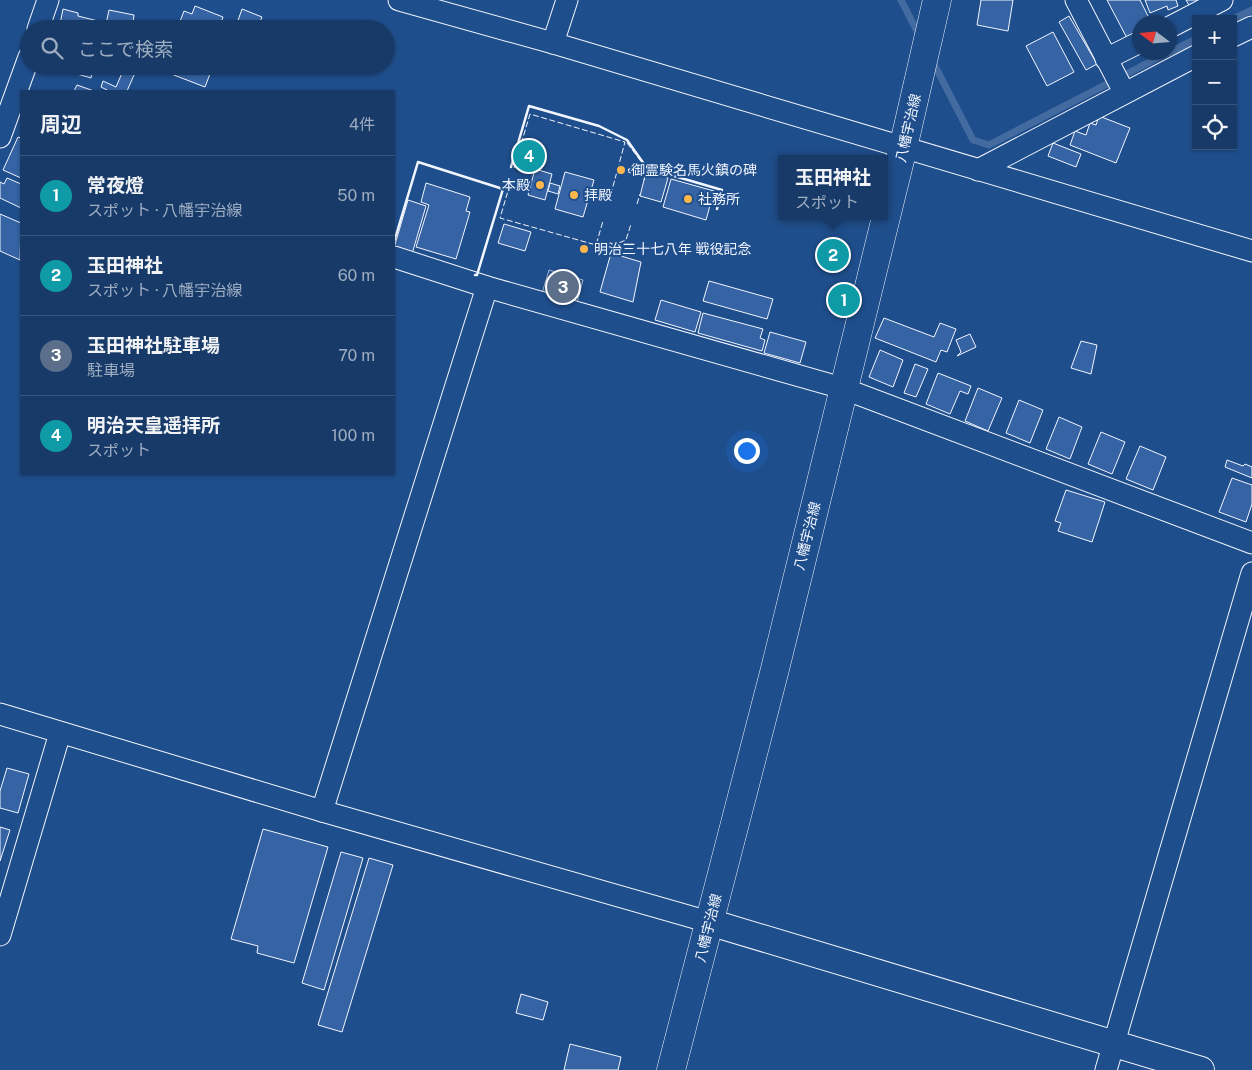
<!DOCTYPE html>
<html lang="ja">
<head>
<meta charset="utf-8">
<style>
  :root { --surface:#173a69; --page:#20416f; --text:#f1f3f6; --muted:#9eadc0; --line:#36547d; --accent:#ffb74d }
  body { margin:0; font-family:"Public Sans","Noto Sans JP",sans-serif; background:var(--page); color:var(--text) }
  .controls { position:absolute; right:15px; top:15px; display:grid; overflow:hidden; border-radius:0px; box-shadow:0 1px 4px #0004 }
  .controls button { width:45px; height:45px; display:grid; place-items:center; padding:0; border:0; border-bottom:1px solid var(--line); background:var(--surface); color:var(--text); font:25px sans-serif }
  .compass { position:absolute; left:1132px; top:15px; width:45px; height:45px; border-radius:50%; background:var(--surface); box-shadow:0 1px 4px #0004; rotate:286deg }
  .you { position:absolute; left:746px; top:450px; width:18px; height:18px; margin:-12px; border:4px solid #fff; border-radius:50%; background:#1a73e8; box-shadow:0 0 0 8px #1a73e833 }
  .badge { display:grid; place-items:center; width:32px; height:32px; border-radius:50%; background:var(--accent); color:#fff; font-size:16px; font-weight:700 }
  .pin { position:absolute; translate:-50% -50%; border:2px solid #fff; box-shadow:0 1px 5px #0006 }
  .popup { position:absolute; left:778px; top:155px; width:110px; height:65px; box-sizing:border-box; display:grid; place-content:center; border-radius:0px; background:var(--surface); filter:drop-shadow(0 1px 4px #0005); font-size:16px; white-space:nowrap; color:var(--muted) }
  .popup b { font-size:19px; color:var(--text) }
  .popup::after { content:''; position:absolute; left:50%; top:100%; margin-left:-10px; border:10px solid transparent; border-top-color:var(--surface) }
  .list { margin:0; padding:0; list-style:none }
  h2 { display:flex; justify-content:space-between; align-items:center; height:65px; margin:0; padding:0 20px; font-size:21px }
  h2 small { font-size:16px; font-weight:400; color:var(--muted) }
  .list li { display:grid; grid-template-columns:32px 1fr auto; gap:15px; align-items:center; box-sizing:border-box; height:80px; padding:0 20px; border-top:1px solid var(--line) }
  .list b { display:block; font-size:19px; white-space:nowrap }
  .list p { margin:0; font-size:16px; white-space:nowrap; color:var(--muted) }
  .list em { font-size:16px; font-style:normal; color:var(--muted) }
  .icon { flex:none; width:28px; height:28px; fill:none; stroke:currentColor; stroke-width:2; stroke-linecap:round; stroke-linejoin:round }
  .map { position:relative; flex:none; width:1252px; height:1070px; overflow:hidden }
  .search { position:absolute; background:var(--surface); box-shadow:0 1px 4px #0004; left:20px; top:20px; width:375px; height:55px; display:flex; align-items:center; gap:12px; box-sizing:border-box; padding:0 18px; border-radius:28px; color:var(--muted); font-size:19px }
  .panel { position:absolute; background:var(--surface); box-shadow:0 1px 4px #0004; left:20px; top:90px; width:375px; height:385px; border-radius:0px }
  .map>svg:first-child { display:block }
</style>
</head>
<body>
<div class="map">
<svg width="1252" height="1070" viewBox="0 0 1252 1070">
  <rect width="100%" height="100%" fill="#1f4e8c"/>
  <polygon fill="#305b95" stroke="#a8bbd7" points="549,270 583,280 577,303 542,293"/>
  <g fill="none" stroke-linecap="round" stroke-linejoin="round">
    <g stroke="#446ba0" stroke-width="7">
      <polyline points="901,0 920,37"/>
      <polyline points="1233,19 1252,10"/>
      <polyline points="1170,52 1196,39"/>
      <polyline points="932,60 973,140 989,145 1169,52"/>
    </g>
  </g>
  <g fill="#3563a3" stroke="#f2f6ff">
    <polygon points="981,0 1013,0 1008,31 977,25"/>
    <polygon points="1107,0 1140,0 1151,22 1140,22 1140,34 1128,40"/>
    <polygon points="1145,0 1176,0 1178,6 1168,10 1167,6 1150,13"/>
    <polygon points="1186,0 1204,0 1190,7"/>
    <polygon points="195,6 223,17 219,29 177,29 184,11 192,14"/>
    <polygon points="63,9 78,13 78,16 102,22 100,29 59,29"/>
    <polygon points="242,9 262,17 257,29 235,29"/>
    <polygon points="109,10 134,15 132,29 106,24"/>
    <polygon points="1069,16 1097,64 1086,70 1059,22"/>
    <polygon points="1053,32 1074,72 1047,86 1026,46"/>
    <polygon points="49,66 94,66 91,78"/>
    <polygon points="125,66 138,66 127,91 109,91 101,87 103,81 116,87"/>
    <polygon points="169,66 213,66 205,87 166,72"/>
    <polygon points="77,85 94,91 74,91"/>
    <polygon points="1099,116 1130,128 1116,163 1070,145 1075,131 1086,135 1090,123 1096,125"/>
    <polygon points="18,137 21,138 21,178 3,170"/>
    <polygon points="1053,143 1081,154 1076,167 1048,156"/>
    <polygon points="535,169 552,174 545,200 528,195"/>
    <polygon points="565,172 594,180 583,217 555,209"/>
    <polygon points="646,172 668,178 661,202 640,196"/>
    <polygon points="7,178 21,184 21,208 0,198 0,182 4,184"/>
    <polygon points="671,179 714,191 706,220 663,207"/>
    <polygon points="426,183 470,197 466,211 470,212 456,259 416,247 429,205 421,202"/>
    <polygon points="550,183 560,186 558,194 548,191"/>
    <polygon points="408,200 426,206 412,254 394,248"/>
    <polygon points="0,214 21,223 20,260 0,251"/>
    <polygon points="504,224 531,232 525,251 498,243"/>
    <polygon points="611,253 641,262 633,302 600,292"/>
    <polygon points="709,281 773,299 767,319 703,301"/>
    <polygon points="661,300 701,312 695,332 655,320"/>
    <polygon points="703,313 763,329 760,338 765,340 762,351 698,333"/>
    <polygon points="884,318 934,337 940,323 956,329 947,352 941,350 936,362 875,338"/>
    <polygon points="770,332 806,342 800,363 764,353"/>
    <polygon points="970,334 976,347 957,356 961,352 956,340"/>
    <polygon points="1081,341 1097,345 1091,374 1071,368"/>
    <polygon points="880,350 903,360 893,387 869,377"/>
    <polygon points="915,364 928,369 916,397 904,393"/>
    <polygon points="938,373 971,386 968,394 960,391 950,414 926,404"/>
    <polygon points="978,388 1002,398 988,431 965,421"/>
    <polygon points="1019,400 1043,410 1030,443 1006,433"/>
    <polygon points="1059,417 1082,427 1070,459 1046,449"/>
    <polygon points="1101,432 1125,442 1112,474 1088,464"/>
    <polygon points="1140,446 1166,457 1153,490 1126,479"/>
    <polygon points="1227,460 1243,466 1245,464 1252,467 1252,478 1225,467"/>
    <polygon points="1232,478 1252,485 1252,504 1246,522 1219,512"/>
    <polygon points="1066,490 1105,502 1092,542 1058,531 1061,523 1055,521"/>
    <polygon points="7,768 29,774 18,813 0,808 0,791"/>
    <polygon points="0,827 10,830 0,861"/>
    <polygon points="263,829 328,847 294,963 257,953 258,946 231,939"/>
    <polygon points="341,852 363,858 324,990 302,983"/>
    <polygon points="369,858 393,865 342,1032 318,1025"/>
    <polygon points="521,994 548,1002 543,1020 516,1013"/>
    <polygon points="570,1044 621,1057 618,1070 564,1070"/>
  </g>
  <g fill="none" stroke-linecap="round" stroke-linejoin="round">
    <defs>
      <g id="minor">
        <polyline points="399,0 553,43 1252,251"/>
        <polyline points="1076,0 1124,92"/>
        <polyline points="1170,27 1222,0"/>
        <polyline points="38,29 48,0"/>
        <polyline points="1233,36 1252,27"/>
        <polyline points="553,43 567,0"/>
        <polyline points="1106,59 1140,42"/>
        <polyline points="0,137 29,57"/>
        <polyline points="978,170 1196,56"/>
        <polyline points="394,257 487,287 842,388 1252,543"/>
        <polyline points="0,714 322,811 709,922"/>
        <polyline points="322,811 487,287"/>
        <polyline points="0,935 60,733"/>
        <polyline points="1106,1070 1252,573"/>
      </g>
      <polyline id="tertiary" points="709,922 1201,1070"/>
      <polyline id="primary" points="671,1070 775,669 903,148 937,0"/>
    </defs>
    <use href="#minor" stroke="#f2f6ff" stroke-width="23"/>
    <use href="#tertiary" stroke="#f2f6ff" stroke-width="28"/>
    <use href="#primary" stroke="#f2f6ff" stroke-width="29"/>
    <use href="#minor" stroke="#1f4e8c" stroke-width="21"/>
    <use href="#tertiary" stroke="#1f4e8c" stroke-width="26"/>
    <use href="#primary" stroke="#1f4e8c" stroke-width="28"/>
    <g stroke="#f2f6ff" stroke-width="1" stroke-dasharray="6 2.5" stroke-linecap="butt">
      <polyline points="627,143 643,164 629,169"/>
      <polyline points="514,168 530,114 625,142 612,190"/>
      <polyline points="628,172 645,176 644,180"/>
      <polyline points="510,184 500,218 596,245 603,221"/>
      <polyline points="637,204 640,194"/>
      <polyline points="611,246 626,240 631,224"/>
    </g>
    <g stroke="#f2f6ff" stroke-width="2.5">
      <polyline points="511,167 529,106 599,126 627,140 644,164 629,170"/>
      <polyline points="631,172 647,168 722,190 717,209"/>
      <polyline points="394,242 418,162 503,189 477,275 475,275"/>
    </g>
  </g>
  <g fill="#ffb74d" stroke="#1f4e8c" stroke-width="2">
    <circle cx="621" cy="170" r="5"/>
    <circle cx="540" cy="185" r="5"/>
    <circle cx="574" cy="195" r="5"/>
    <circle cx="688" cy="199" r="5"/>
    <circle cx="584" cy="249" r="5"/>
  </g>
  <g text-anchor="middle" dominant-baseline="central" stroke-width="4" stroke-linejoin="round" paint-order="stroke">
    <g font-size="14" fill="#f2f6ff" stroke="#1f4e8c">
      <text transform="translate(908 128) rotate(-77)">八幡宇治線</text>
      <text transform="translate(807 536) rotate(-76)">八幡宇治線</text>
      <text transform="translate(708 928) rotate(-76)">八幡宇治線</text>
    </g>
    <g font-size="14" fill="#f2f6ff" stroke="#1f4e8c" text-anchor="start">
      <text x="631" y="170">御霊験名馬火鎮の碑</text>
      <text x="530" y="185" text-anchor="end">本殿</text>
      <text x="584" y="195">拝殿</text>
      <text x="698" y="199">社務所</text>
      <text x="594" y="249">明治三十七八年 戦役記念</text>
    </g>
  </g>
</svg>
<div class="controls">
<button>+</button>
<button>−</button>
<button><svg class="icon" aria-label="locate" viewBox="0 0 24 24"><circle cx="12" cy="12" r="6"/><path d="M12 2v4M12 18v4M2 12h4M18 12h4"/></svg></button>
</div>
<svg class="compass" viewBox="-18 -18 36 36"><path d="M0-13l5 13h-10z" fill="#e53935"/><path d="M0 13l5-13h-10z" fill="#9eadc0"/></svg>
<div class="you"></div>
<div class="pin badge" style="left:844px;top:300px;background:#0f9aa8">1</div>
<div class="pin badge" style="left:833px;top:255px;background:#0f9aa8">2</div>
<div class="popup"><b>玉田神社</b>スポット</div>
<div class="pin badge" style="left:563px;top:287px;background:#5c6f8a">3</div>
<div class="pin badge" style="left:529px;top:156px;background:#0f9aa8">4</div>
<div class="search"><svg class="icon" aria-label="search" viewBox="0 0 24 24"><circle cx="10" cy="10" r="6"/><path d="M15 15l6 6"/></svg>ここで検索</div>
<section class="panel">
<h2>周辺<small>4件</small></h2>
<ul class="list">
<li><span class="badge" style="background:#0f9aa8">1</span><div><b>常夜燈</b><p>スポット · 八幡宇治線</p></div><em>50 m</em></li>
<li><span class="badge" style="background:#0f9aa8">2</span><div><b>玉田神社</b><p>スポット · 八幡宇治線</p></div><em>60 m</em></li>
<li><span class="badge" style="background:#5c6f8a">3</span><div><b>玉田神社駐車場</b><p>駐車場</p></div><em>70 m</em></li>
<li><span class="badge" style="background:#0f9aa8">4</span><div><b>明治天皇遥拝所</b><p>スポット</p></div><em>100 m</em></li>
</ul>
</section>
</div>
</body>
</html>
